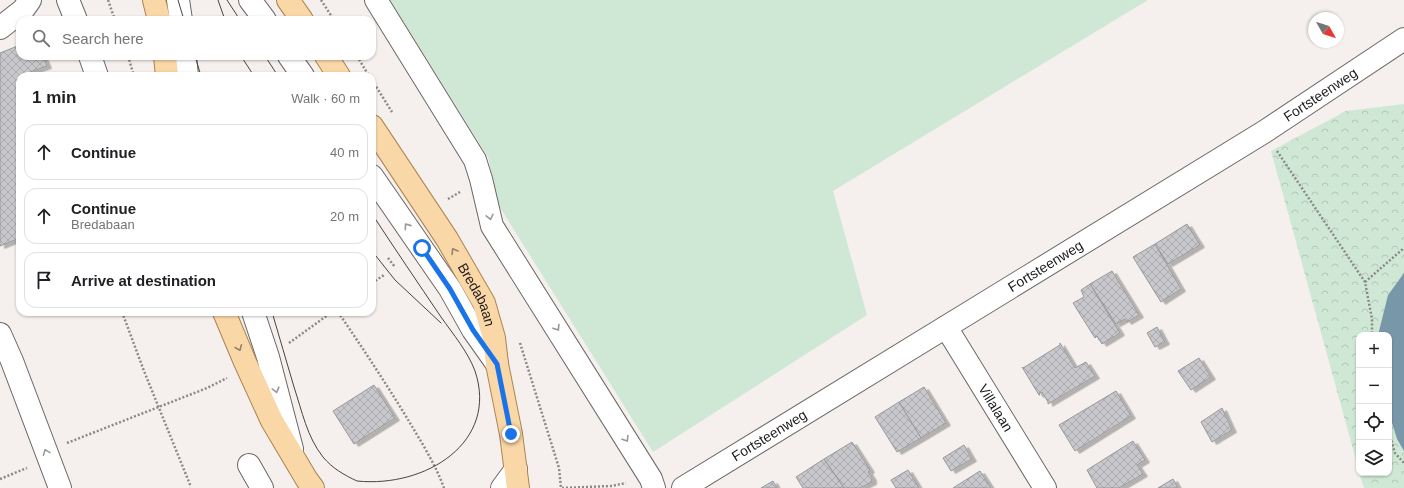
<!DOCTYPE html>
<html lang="en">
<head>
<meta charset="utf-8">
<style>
  :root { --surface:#fff; --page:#f2f2f2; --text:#202124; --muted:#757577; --line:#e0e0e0 }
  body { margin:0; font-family:Arial,sans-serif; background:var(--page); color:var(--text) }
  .controls { position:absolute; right:12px; bottom:12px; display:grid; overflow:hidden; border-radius:8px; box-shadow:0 1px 3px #0004 }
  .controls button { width:36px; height:36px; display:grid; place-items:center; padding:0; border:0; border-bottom:1px solid var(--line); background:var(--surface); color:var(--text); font:20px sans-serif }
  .compass { position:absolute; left:1308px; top:12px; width:36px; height:36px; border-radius:50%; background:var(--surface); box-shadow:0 1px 3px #0004; rotate:129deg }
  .stop { position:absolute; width:12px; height:12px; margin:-9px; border:3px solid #1a73e8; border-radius:50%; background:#fff }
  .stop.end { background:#1a73e8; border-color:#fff; box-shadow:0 1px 4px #0008 }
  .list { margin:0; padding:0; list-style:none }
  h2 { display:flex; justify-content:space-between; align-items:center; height:52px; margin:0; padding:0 16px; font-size:17px }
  h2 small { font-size:13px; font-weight:400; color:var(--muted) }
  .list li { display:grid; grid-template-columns:26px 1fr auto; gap:12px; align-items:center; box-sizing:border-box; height:56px; margin:0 8px 8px; padding:0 8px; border:1px solid var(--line); border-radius:12px }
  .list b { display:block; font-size:15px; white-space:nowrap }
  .list p { margin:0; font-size:13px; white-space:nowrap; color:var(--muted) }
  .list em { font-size:13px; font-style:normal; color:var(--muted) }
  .icon { flex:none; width:22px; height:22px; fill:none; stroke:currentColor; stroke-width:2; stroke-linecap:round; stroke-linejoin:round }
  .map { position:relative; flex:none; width:1404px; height:488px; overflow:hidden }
  .search { position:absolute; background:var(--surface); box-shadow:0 1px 3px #0004; left:16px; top:16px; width:360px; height:44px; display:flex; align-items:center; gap:10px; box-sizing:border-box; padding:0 14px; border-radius:12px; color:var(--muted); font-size:15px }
  .panel { position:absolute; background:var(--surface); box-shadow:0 1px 3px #0004; left:16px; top:72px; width:360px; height:244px; border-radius:12px }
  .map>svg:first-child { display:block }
</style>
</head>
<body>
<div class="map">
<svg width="1404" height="488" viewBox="0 0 1404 488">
  <defs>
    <pattern id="forest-crowns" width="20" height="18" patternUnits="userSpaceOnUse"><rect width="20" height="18" fill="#cfe8d5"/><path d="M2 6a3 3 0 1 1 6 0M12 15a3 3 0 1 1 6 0" fill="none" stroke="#b1c6b6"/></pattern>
    <pattern id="building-cross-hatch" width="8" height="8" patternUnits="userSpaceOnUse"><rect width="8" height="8" fill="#c7c7cc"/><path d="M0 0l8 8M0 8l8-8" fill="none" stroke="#aaaaaf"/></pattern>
    <filter id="shadow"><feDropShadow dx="4.5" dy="2.5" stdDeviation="0" flood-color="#0004"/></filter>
  </defs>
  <rect width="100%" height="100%" fill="#f5f0ed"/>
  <polygon fill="#cfe8d5" points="390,0 1148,0 833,191 867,315 653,452 499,206 488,157"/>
  <g fill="url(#forest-crowns)">
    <polygon points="1404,104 1404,273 1388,295 1378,335 1359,335 1359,471 1271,151 1346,111"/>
    <polygon points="1389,413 1397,439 1404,451 1404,488 1364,488 1359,473 1389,473"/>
  </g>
  <polygon fill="#7898a9" points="1404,273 1404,451 1397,439 1389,413 1389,335 1378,335 1388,295"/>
  <g fill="url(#building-cross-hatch)" stroke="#98989c" filter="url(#shadow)">
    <polygon points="20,45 20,56 43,56 47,66 30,72 32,76 20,76 20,145 19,146 20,149 20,238 0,246 0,53"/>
    <polygon points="1187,224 1200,245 1168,264 1155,244"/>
    <polygon points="1155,244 1181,289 1161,302 1133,257"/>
    <polygon points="1112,271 1139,315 1127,322 1125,319 1116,324 1090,284"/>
    <polygon points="1090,284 1120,333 1102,344 1097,336 1095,338 1073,303 1084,297 1081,290"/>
    <polygon points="1157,327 1165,342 1155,347 1147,333"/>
    <polygon points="1060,343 1075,368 1086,362 1095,376 1048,404 1048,402 1042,392 1039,393 1040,395 1039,395 1022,367 1023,368 1060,345"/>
    <polygon points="1199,358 1211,377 1191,390 1178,371"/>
    <polygon points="374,385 395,418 354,444 333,411"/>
    <polygon points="924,387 946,423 921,438 899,402"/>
    <polygon points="1116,391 1131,416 1075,451 1059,425"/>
    <polygon points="899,402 921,438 897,452 875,417"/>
    <polygon points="1222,408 1232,430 1212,442 1201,422"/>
    <polygon points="1133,441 1145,460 1137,465 1143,474 1119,488 1097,488 1087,470"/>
    <polygon points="852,442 870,470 868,472 872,478 872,482 860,488 844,488 824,459"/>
    <polygon points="964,445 972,459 951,471 943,458"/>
    <polygon points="824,459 844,488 803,488 796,477"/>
    <polygon points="908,470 919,488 896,488 891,480"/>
    <polygon points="980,471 991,488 953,488"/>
    <polygon points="1173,479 1178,488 1158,488"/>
    <polygon points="773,481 777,488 761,488"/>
  </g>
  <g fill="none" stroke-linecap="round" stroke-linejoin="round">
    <defs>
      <g id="minor">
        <polyline points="68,0 76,20"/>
        <polyline points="178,0 181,20"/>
        <polyline points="250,0 265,20"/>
        <polyline points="376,0 475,160 481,179 492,226 651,479 654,488"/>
        <polyline points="0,28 23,10 30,0"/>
        <polyline points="90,56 97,76"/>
        <polyline points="185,56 187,76"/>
        <polyline points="289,56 303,76"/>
        <polyline points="372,176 450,289 473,330 497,364"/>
        <polyline points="253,312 268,357 292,449"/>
        <path id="s1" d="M946,327l99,161"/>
        <polyline points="0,334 12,361 60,488"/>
        <polyline points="249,465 262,488"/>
        <polyline points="502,488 516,469"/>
        <path id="s2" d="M683,488l581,-356 140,-93"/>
      </g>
      <g id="major">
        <polyline points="154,0 159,20"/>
        <polyline points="288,0 302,20"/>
        <polyline points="165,56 167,76"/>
        <polyline points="326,56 339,76"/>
        <path id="s3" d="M372,126l75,113 37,64 10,35 3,26 14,70 7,54"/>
        <polyline points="224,312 245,362 272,421 307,480 313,488"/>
      </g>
    </defs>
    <use href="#minor" stroke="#6c6765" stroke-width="24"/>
    <use href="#major" stroke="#aa8450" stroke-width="24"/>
    <g stroke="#8b8886" stroke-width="2.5" stroke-dasharray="2 2" stroke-linecap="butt">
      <polyline points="108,0 115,20"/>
      <polyline points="321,0 334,20"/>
      <polyline points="128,56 134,76"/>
      <polyline points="357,56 369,76"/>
      <polyline points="372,80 392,112"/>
      <polyline points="1277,151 1365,282 1372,319 1372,335"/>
      <polyline points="448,199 460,192"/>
      <polyline points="388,258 395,267"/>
      <polyline points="1365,282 1404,248"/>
      <polyline points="372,283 384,275"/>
      <polyline points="122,312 144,371 191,487"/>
      <path d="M338,312c24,35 47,70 69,106 13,22 28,45 37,70"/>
      <polyline points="289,343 332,312"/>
      <polyline points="520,343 559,468 561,488"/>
      <polyline points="1389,433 1395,453 1404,463"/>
      <polyline points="67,443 207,388 227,378"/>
      <polyline points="0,479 27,468"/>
      <polyline points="562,488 611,486 626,483"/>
    </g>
    <use href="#minor" stroke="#fff" stroke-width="22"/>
    <use href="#major" stroke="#fad7a7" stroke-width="22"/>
    <g stroke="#464443" stroke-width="1">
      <polyline points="178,0 184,20"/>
      <polyline points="218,0 225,20"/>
      <polyline points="227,0 240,20"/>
      <polyline points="195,56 201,76"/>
      <polyline points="241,56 254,76"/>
      <polyline points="265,56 278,76"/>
      <polyline points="372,251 395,280 441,323"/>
      <path d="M272,312c7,25 15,50 22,75 8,24 13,50 29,70 9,11 21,18 34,24 69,7 142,-39 118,-110 -7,-19 -22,-37 -34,-54 -23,-34 -46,-68 -69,-103"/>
    </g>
  </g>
  <defs><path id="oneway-chevron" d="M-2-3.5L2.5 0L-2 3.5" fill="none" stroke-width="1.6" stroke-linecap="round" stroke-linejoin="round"/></defs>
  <g stroke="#999898">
    <use href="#oneway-chevron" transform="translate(490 217) rotate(77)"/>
    <use href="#oneway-chevron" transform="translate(407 226) rotate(-125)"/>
    <use href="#oneway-chevron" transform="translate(557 328) rotate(58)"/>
    <use href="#oneway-chevron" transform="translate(276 390) rotate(75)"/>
    <use href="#oneway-chevron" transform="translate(626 439) rotate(58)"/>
    <use href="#oneway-chevron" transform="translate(46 452) rotate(-111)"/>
  </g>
  <g stroke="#978268">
    <use href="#oneway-chevron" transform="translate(454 251) rotate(-121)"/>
    <use href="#oneway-chevron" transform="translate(239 348) rotate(67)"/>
  </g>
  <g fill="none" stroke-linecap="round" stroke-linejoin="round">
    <polyline stroke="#1a73e8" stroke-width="5" points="422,248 450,289 473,330 497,364 511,434"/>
  </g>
  <g text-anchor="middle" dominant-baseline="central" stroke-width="3.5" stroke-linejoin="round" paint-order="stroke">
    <g font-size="14" fill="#1d1b1b" stroke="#fefefe">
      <text stroke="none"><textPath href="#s2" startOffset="749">Fortsteenweg</textPath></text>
      <text stroke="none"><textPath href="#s2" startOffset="425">Fortsteenweg</textPath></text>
      <text stroke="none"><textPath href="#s3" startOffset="199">Bredabaan</textPath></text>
      <text stroke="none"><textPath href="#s1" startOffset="95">Villalaan</textPath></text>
      <text stroke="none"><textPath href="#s2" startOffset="101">Fortsteenweg</textPath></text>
    </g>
  </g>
</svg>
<div class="controls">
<button>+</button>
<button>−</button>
<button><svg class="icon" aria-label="locate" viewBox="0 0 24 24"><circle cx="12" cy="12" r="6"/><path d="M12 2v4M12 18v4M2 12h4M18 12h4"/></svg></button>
<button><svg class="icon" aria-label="layers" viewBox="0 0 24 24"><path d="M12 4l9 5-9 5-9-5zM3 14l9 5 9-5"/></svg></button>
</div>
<svg class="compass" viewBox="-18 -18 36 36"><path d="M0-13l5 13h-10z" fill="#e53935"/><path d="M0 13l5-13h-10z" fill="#757577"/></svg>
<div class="stop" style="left:422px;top:248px"></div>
<div class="stop end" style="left:511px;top:434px"></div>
<div class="search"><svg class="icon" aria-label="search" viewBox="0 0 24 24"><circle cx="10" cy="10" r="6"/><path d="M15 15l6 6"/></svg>Search here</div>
<section class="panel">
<h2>1 min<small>Walk · 60 m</small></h2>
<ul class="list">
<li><svg class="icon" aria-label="ahead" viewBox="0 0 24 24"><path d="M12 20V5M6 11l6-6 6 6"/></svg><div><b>Continue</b></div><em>40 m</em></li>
<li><svg class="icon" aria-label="ahead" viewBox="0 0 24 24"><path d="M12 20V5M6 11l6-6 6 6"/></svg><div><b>Continue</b><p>Bredabaan</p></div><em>20 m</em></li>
<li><svg class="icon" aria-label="arrive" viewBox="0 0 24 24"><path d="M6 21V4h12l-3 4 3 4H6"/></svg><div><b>Arrive at destination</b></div></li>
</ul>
</section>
</div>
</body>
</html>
